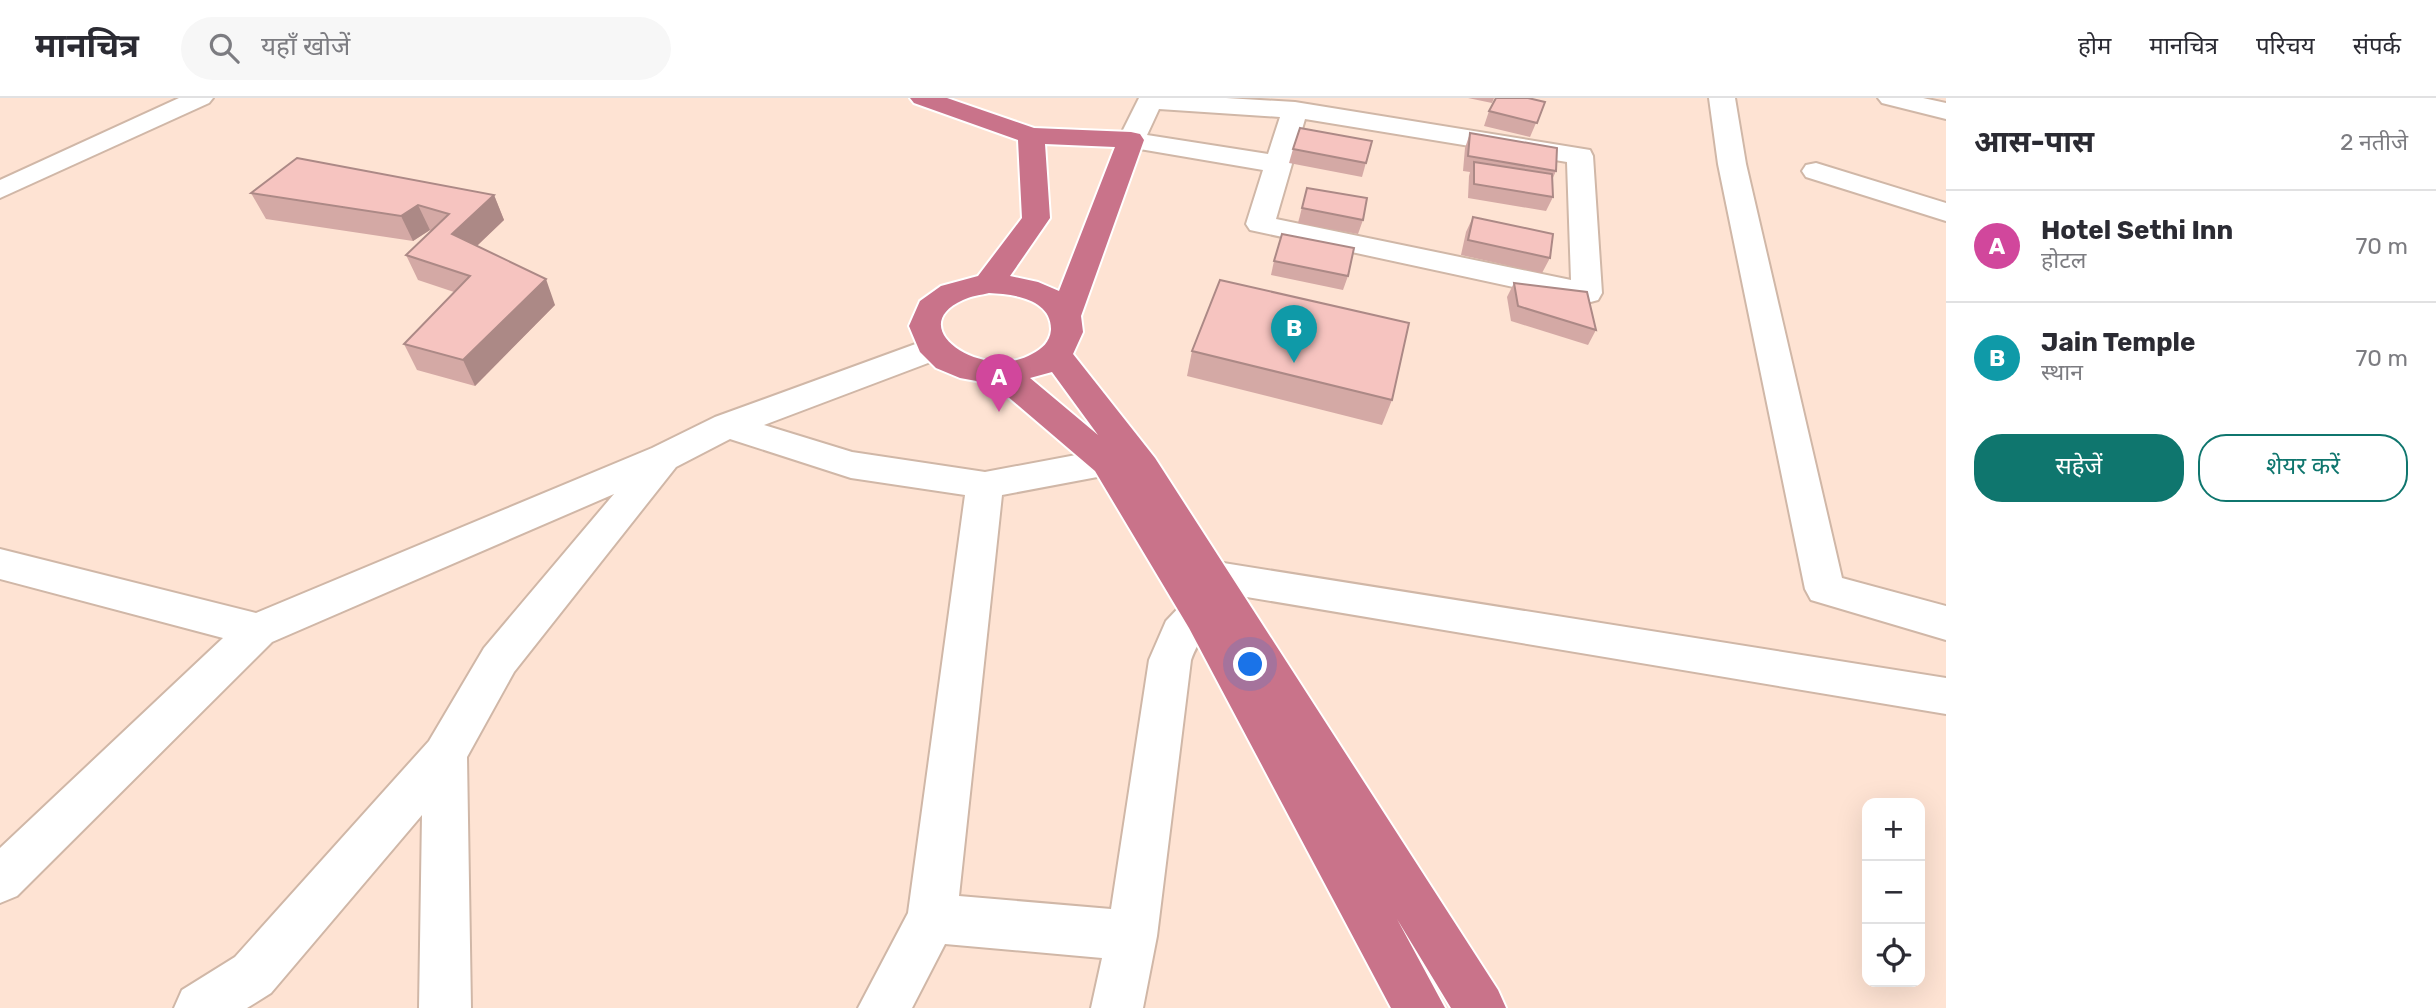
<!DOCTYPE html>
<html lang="hi">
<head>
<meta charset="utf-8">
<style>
  :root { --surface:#fff; --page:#f7f7f7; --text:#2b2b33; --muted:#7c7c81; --line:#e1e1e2; --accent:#0f766e }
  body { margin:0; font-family:Rubik,"Noto Sans Devanagari",sans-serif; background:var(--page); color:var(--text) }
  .controls { position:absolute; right:21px; bottom:21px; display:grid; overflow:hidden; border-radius:14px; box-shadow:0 7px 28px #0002 }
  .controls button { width:63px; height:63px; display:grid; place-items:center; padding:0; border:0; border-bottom:2px solid var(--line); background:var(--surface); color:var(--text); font:35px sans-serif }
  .you { position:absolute; left:1251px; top:567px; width:24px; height:24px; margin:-18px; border:5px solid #fff; border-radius:50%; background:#1a73e8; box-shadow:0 0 0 10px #1a73e833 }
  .badge { display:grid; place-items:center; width:46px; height:46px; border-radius:50%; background:var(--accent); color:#fff; font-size:23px; font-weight:700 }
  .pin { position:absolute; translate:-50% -58px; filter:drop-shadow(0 2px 4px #0008) }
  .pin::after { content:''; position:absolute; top:37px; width:24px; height:21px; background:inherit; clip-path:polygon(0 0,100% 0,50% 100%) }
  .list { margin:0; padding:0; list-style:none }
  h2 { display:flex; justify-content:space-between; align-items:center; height:91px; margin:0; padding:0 28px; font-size:30px }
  h2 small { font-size:23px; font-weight:400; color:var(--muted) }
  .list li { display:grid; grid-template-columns:46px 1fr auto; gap:21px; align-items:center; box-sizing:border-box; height:112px; padding:0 28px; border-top:2px solid var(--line) }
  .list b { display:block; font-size:26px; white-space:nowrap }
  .list p { margin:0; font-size:23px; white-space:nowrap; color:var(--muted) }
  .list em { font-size:23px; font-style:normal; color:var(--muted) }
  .actions { display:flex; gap:14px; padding:21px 28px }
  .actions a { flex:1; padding:16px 0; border:2px solid var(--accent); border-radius:28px; text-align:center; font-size:24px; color:var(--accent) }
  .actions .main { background:var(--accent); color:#fff }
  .icon { flex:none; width:38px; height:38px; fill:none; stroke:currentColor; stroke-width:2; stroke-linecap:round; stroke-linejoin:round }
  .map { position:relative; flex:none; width:1946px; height:910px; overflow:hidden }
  header { display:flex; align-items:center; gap:42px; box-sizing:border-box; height:98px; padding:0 35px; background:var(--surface); border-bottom:2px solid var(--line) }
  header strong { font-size:33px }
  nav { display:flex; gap:38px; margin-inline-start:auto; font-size:24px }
  .search { width:490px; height:63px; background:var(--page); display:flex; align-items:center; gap:18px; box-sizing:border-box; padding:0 24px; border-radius:38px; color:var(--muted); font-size:26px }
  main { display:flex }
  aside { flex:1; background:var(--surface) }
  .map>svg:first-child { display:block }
</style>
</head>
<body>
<header>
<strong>मानचित्र</strong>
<div class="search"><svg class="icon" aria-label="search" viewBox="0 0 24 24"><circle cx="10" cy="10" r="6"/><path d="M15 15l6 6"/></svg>यहाँ खोजें</div>
<nav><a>होम</a><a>मानचित्र</a><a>परिचय</a><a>संपर्क</a></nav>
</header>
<main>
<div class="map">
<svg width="1946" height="910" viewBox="0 0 1946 910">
  <rect width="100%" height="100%" fill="#fee3d3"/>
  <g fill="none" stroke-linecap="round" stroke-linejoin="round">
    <defs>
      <g id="minor">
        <polygon points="179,0 213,0 209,5 0,100 0,82"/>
        <path d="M1139,0h87l69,4 295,48 3,6 9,137 -4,7 -11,3 -337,-73 -4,-6 17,-54 -141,-24 -4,-6zM1159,11l121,8 -12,37 -121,-19zM1305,21l262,43 4,118 -295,-61z"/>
        <polygon points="1709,0 1735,0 1746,66 1842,480 1946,508 1946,542 1811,502 1805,491 1718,66"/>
        <polygon points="1878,0 1923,0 1946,5 1946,21 1882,5"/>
        <polygon points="1816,65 1946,105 1946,123 1806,79 1802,73 1806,67"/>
        <path d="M932,240l12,3 4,8 -4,8 -180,68 88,27 133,20 123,-23 13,4 5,9 -5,9 -13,4 -106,20 -43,401 152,13 38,-249 17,-39 20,-21 14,-4 14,4 6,12c-10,20 -21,25 -29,48l-34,276 -14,72h-52l11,-50 -157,-14 -33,64h-54l50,-95 57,-418 -114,-17 -121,-39 -54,28 -162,205 -47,85 4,251h-52l3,-193 -151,178 -24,15h-73l8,-18 53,-33 194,-216 55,-93 130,-154 -342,148 -255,254 -17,7v-55l223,-210 -223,-59v-30l256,64 396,-165 63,-31z"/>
        <polygon points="1211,463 1946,580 1946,616 1211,493 1197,489 1191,478 1197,467"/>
      </g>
      <path id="highway" d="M910,0h37l87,30 97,4 9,2 4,6 -63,176 2,16 -10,22 82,104 343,532 8,18h-55l-54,-89 48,89h-54l-202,-380 -94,-157 -102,-87 -33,-6 -24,-10 -16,-16 -11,-26 11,-25 21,-15 37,-10 44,-58 -4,-78 -104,-37zM1045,46l70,3 -56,144 -21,-9 -28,-6 40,-58zM989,195c24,1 63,6 62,37 -1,12 -9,19 -19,24 -48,28 -131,-26 -69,-54 8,-4 18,-5 26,-7zM1052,274l46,63 -68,-57z"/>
    </defs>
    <use href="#minor" stroke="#d0b7a7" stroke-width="4"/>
    <use href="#highway" stroke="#fff" stroke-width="4"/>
    <use href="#minor" fill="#fff" fill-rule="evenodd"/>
    <use href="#highway" fill="#c9738a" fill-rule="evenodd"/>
  </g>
  <g fill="#d4a9a5">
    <polygon points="1468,0 1494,0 1492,5"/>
    <polygon points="1545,4 1530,39 1484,28 1489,13"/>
    <polygon points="1470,35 1556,73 1552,82 1553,99 1546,113 1468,100 1469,78 1470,74 1463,73 1465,50"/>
    <polygon points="1372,43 1362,79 1289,65 1293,51"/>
    <polygon points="1307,90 1363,122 1358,136 1298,125"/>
    <polygon points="251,95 494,97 504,122 477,148 555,207 475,288 417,272 404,246 454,194 418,182 406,157 431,133 430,132 413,143 266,121"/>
    <polygon points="1473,119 1550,160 1542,175 1461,157 1466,134"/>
    <polygon points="1274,163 1348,178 1343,192 1271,177"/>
    <polygon points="1514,185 1596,232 1588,247 1511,223 1507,199"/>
    <polygon points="1192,253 1392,302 1382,327 1187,278"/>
  </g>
  <g fill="#ac8986">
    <polygon points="494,97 504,122 463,161 452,136"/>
    <polygon points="418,107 430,132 413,143 401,118"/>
    <polygon points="546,181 555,207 475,288 463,262"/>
  </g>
  <g fill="#f6c4c0" stroke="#ac8986" stroke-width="2">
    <polygon points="1496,0 1528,0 1545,4 1537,25 1489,13"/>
    <polygon points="1300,30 1372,43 1366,65 1293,51"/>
    <polygon points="1470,35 1557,50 1556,73 1468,58"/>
    <polygon points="297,60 494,97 452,136 546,181 463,262 404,246 470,178 406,157 449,116 418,107 401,118 251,95"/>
    <polygon points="1474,64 1552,76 1553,99 1474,86"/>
    <polygon points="1307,90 1367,100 1363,122 1302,110"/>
    <polygon points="1473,119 1553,136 1550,160 1468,142"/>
    <polygon points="1282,136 1354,150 1348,178 1274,163"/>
    <polygon points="1220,182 1409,225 1392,302 1192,253"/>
    <polygon points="1514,185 1587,194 1596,232 1518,208"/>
  </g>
</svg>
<div class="controls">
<button>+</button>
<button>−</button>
<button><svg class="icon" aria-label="locate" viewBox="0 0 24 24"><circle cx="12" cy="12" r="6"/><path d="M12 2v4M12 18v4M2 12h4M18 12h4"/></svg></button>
</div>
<div class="you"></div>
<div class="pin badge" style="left:999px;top:314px;background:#d1479c">A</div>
<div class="pin badge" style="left:1294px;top:265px;background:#0f9aa8">B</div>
</div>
<aside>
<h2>आस-पास<small>2 नतीजे</small></h2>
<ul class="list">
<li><span class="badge" style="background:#d1479c">A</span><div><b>Hotel Sethi Inn</b><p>होटल</p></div><em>70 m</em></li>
<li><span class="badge" style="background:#0f9aa8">B</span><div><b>Jain Temple</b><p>स्थान</p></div><em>70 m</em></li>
</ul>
<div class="actions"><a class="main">सहेजें</a><a>शेयर करें</a></div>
</aside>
</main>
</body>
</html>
